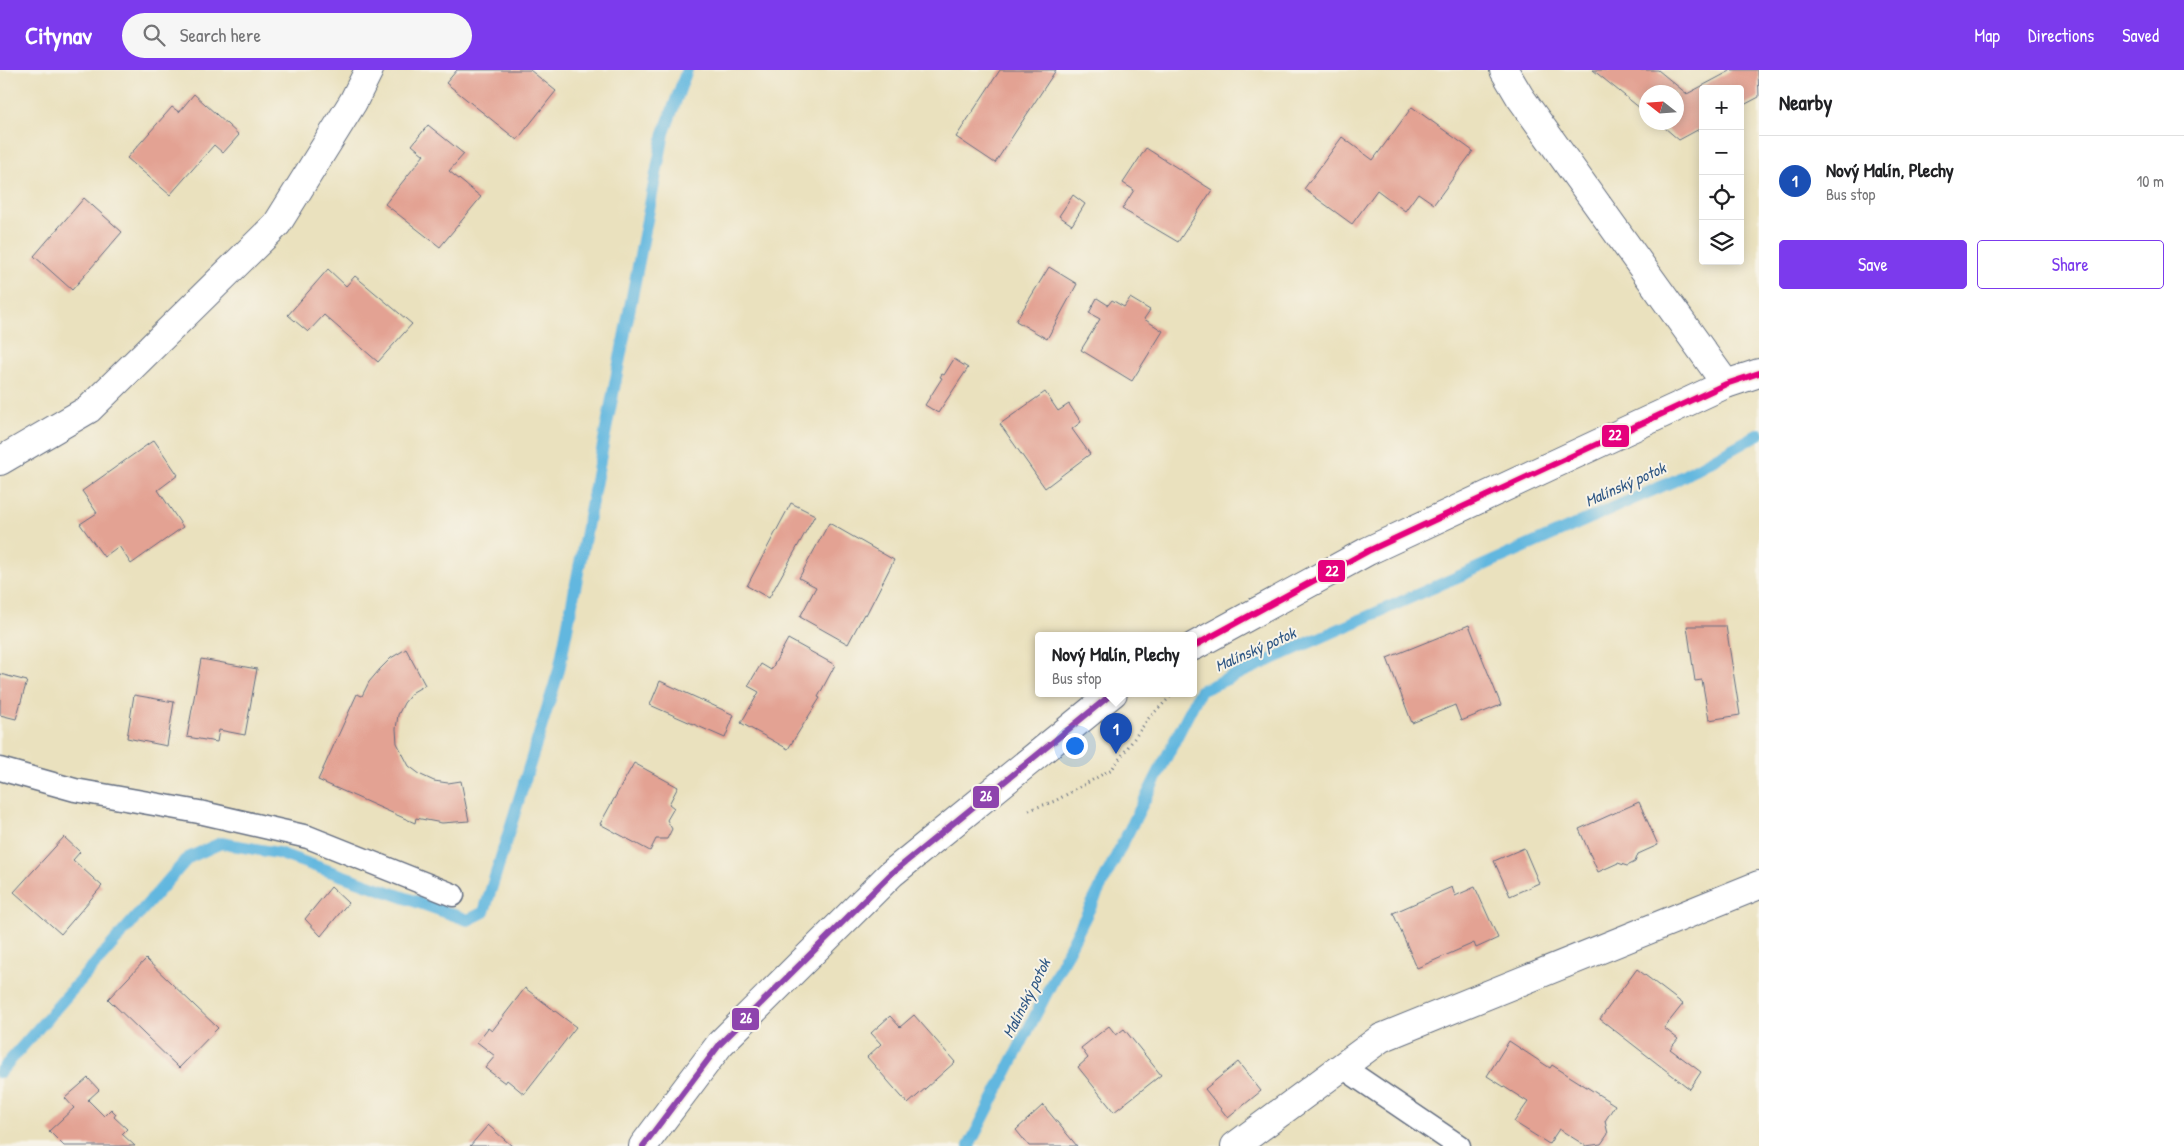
<!DOCTYPE html>
<html lang="en">
<head>
<meta charset="utf-8">
<style>
  :root { --surface:#fff; --page:#f6f6f6; --text:#202124; --muted:#757577; --line:#e0e0e0; --accent:#7c3aed }
  body { margin:0; font-family:"Patrick Hand",sans-serif; background:var(--page); color:var(--text) }
  .controls { position:absolute; right:15px; top:15px; display:grid; overflow:hidden; border-radius:5px; box-shadow:0 2px 12px #0003 }
  .controls button { width:45px; height:45px; display:grid; place-items:center; padding:0; border:0; border-bottom:1px solid var(--line); background:var(--surface); color:var(--text); font:25px sans-serif }
  .compass { position:absolute; left:1639px; top:15px; width:45px; height:45px; border-radius:50%; background:var(--surface); box-shadow:0 2px 12px #0003; rotate:287deg }
  .you { position:absolute; left:1074px; top:675px; width:18px; height:18px; margin:-12px; border:4px solid #fff; border-radius:50%; background:#1a73e8; box-shadow:0 0 0 8px #1a73e833 }
  .badge { display:grid; place-items:center; width:32px; height:32px; border-radius:50%; background:var(--accent); color:#fff; font-size:16px; font-weight:700 }
  .pin { position:absolute; translate:-50% -41px; filter:drop-shadow(0 1px 2px #0008) }
  .pin::after { content:''; position:absolute; top:26px; width:18px; height:15px; background:inherit; clip-path:polygon(0 0,100% 0,50% 100%) }
  .popup { position:absolute; left:1035px; top:562px; width:162px; height:65px; box-sizing:border-box; display:grid; place-content:center; border-radius:5px; background:var(--surface); filter:drop-shadow(0 1px 4px #0005); font-size:16px; white-space:nowrap; color:var(--muted) }
  .popup b { font-size:19px; color:var(--text) }
  .popup::after { content:''; position:absolute; left:50%; top:100%; margin-left:-10px; border:10px solid transparent; border-top-color:var(--surface) }
  .list { margin:0; padding:0; list-style:none }
  h2 { display:flex; justify-content:space-between; align-items:center; height:65px; margin:0; padding:0 20px; font-size:21px }
  h2 small { font-size:16px; font-weight:400; color:var(--muted) }
  .list li { display:grid; grid-template-columns:32px 1fr auto; gap:15px; align-items:center; box-sizing:border-box; height:90px; padding:0 20px; border-top:1px solid var(--line) }
  .list b { display:block; font-size:19px; white-space:nowrap }
  .list p { margin:0; font-size:16px; white-space:nowrap; color:var(--muted) }
  .list em { font-size:16px; font-style:normal; color:var(--muted) }
  .actions { display:flex; gap:10px; padding:15px 20px }
  .actions a { flex:1; padding:11px 0; border:1px solid var(--accent); border-radius:5px; text-align:center; font-size:18px; color:var(--accent) }
  .actions .main { background:var(--accent); color:#fff }
  .icon { flex:none; width:28px; height:28px; fill:none; stroke:currentColor; stroke-width:2; stroke-linecap:round; stroke-linejoin:round }
  .map { position:relative; flex:none; width:1759px; height:1076px; overflow:hidden }
  header { display:flex; align-items:center; gap:30px; box-sizing:border-box; height:70px; padding:0 25px; background:var(--accent); color:#fff }
  header strong { font-size:24px }
  nav { display:flex; gap:28px; margin-inline-start:auto; font-size:18px }
  .search { width:350px; height:45px; background:var(--page); display:flex; align-items:center; gap:12px; box-sizing:border-box; padding:0 18px; border-radius:28px; color:var(--muted); font-size:19px }
  main { display:flex }
  aside { flex:1; background:var(--surface) }
  .map>svg:first-child { display:block }
</style>
</head>
<body>
<header>
<strong>Citynav</strong>
<div class="search"><svg class="icon" aria-label="search" viewBox="0 0 24 24"><circle cx="10" cy="10" r="6"/><path d="M15 15l6 6"/></svg>Search here</div>
<nav><a>Map</a><a>Directions</a><a>Saved</a></nav>
</header>
<main>
<div class="map">
<svg width="1759" height="1076" viewBox="0 0 1759 1076">
  <rect width="100%" height="100%" fill="#f7f3e8"/>
  <filter id="ink" filterUnits="userSpaceOnUse"><feTurbulence type="fractalNoise" baseFrequency=".02" numOctaves="2"/><feDisplacementMap in="SourceGraphic" scale="10" xChannelSelector="R" yChannelSelector="G"/><feConvolveMatrix kernelMatrix="1 2 1 2 8 2 1 2 1" color-interpolation-filters="sRGB"/></filter>
  <filter id="wash" filterUnits="userSpaceOnUse"><feTurbulence type="fractalNoise" baseFrequency=".0096" numOctaves="4" result="noise"/><feDisplacementMap in="SourceGraphic" scale="20" xChannelSelector="R" yChannelSelector="G"/><feGaussianBlur stdDeviation="1.12" result="paint"/><feColorMatrix in="noise" values="0 0 0 0 0 0 0 0 0 0 0 0 0 0 0 0 0 1.4 0 .05"/><feComposite in="paint" operator="in"/></filter>
  <g filter="url(#wash)">
    <rect width="100%" height="100%" fill="#eae1be"/>
    <g fill="none" stroke-linecap="round" stroke-linejoin="round">
      <g stroke="#62b7df" stroke-width="12">
        <polyline points="0,1002 188,788 221,773 278,783 468,850 484,842 559,600 664,63 687,0"/>
        <polyline points="969,1076 1200,621 1676,410 1759,364"/>
      </g>
    </g>
    <g id="blocks">
      <g fill="#e3a293">
        <polygon points="457,0 530,0 556,21 517,70 446,13"/>
        <polygon points="1000,0 1056,0 995,93 956,67"/>
        <polygon points="1593,0 1658,0 1687,24 1732,0 1758,0 1759,27 1740,37 1740,19 1703,19 1703,57 1679,70 1658,52 1676,52 1676,22 1646,22 1646,43"/>
        <polygon points="194,24 239,65 223,83 214,75 170,125 127,88 172,37 179,42"/>
        <polygon points="1412,37 1473,81 1434,134 1418,123 1405,141 1377,120 1352,154 1304,119 1342,67 1373,90"/>
        <polygon points="428,55 464,84 449,101 481,127 440,177 385,134 424,85 412,75"/>
        <polygon points="1146,78 1212,120 1178,172 1122,139 1134,120 1123,113"/>
        <polygon points="1073,125 1085,134 1072,155 1059,146"/>
        <polygon points="84,128 122,162 72,220 34,186"/>
        <polygon points="1049,197 1077,214 1047,269 1016,251"/>
        <polygon points="328,199 346,216 355,206 412,254 378,292 324,245 308,262 288,245"/>
        <polygon points="1097,228 1108,235 1112,230 1124,237 1130,228 1150,240 1144,249 1163,261 1132,311 1081,280 1100,249 1089,243"/>
        <polygon points="954,289 968,298 938,343 925,335 942,308 940,307 942,304 944,305"/>
        <polygon points="1045,322 1058,341 1069,334 1081,352 1072,359 1090,384 1045,418 1000,354"/>
        <polygon points="154,370 178,405 158,420 183,457 131,494 119,476 104,487 80,454 97,443 82,421"/>
        <polygon points="791,433 815,445 769,528 747,516"/>
        <polygon points="829,453 894,490 866,545 864,544 848,574 800,547 816,517 799,508"/>
        <polygon points="1469,555 1501,635 1461,651 1455,635 1412,653 1387,588"/>
        <polygon points="1687,556 1726,556 1740,645 1709,650 1702,610 1695,611"/>
        <polygon points="788,569 835,595 818,627 820,628 788,679 741,653 759,622 748,616 761,594 771,600"/>
        <polygon points="406,579 425,615 413,622 404,633 398,645 396,659 397,673 409,696 421,705 434,711 448,713 461,711 469,751 442,753 416,748 415,753 318,710 357,624 362,626 369,612 380,599 391,588"/>
        <polygon points="201,589 257,599 245,665 219,660 217,672 187,667"/>
        <polygon points="0,604 27,611 16,649 0,645"/>
        <polygon points="660,611 734,645 725,668 650,635"/>
        <polygon points="134,625 174,632 167,676 127,668"/>
        <polygon points="634,693 678,717 669,734 674,738 667,750 672,759 667,769 656,769 650,781 600,754"/>
        <polygon points="1639,732 1658,775 1638,784 1635,792 1627,796 1618,793 1598,802 1579,759"/>
        <polygon points="64,767 80,782 73,790 102,816 61,864 14,822"/>
        <polygon points="1524,778 1539,813 1510,826 1494,791"/>
        <polygon points="331,817 348,833 321,866 305,849"/>
        <polygon points="1452,817 1455,826 1475,817 1498,868 1476,878 1474,873 1417,898 1393,843"/>
        <polygon points="146,889 218,958 179,998 108,929"/>
        <polygon points="1637,899 1683,934 1664,958 1678,969 1670,979 1701,1002 1690,1019 1600,949"/>
        <polygon points="525,918 576,957 524,1024 507,1010 505,1013 485,998 495,986 477,972 488,958 492,961"/>
        <polygon points="914,945 955,992 908,1034 867,987 881,974 871,963 890,946 900,957"/>
        <polygon points="1109,956 1116,965 1124,959 1161,1005 1114,1042 1078,997 1088,988 1081,978"/>
        <polygon points="1509,971 1550,998 1552,995 1615,1035 1605,1051 1608,1064 1601,1074 1586,1076 1559,1059 1549,1074 1514,1052 1528,1032 1487,1006"/>
        <polygon points="1238,992 1261,1021 1228,1048 1205,1019"/>
        <polygon points="88,1008 99,1020 88,1030 104,1046 111,1039 116,1044 114,1047 127,1059 122,1064 135,1076 64,1076 49,1061 74,1038 65,1028"/>
        <polygon points="1043,1035 1077,1076 1029,1076 1016,1060"/>
        <polygon points="488,1055 512,1076 470,1076"/>
      </g>
    </g>
  </g>
  <g filter="url(#ink)">
    <use href="#blocks" fill-opacity="0" stroke="#636d80" stroke-width="1"/>
    <g fill="none" stroke-linecap="round" stroke-linejoin="round">
      <defs>
        <g id="service">
          <polyline points="0,699 75,720 199,742 308,767 453,825"/>
          <polyline points="1341,996 1459,1076"/>
        </g>
        <g id="minor">
          <polyline points="1504,0 1520,27 1726,314"/>
          <polyline points="0,391 89,339 277,154 353,32 369,0"/>
          <polyline points="1235,1076 1381,968 1759,815"/>
        </g>
        <g id="secondary">
          <polyline points="1194,576 1368,481 1726,314 1759,303"/>
          <polyline points="643,1076 720,974 891,804 1113,623"/>
        </g>
      </defs>
      <use href="#service" stroke="#636d80" stroke-width="25"/>
      <use href="#minor" stroke="#636d80" stroke-width="30"/>
      <use href="#secondary" stroke="#636d80" stroke-width="30"/>
      <polyline stroke="#636d80" stroke-width="3" stroke-dasharray="1 4" stroke-linecap="butt" points="1029,740 1055,731 1112,699 1149,648 1174,623"/>
      <use href="#service" stroke="#fff" stroke-width="22"/>
      <use href="#minor" stroke="#fff" stroke-width="28"/>
      <use href="#secondary" stroke="#fff" stroke-width="28"/>
      <defs>
        <polyline id="bus-1" points="1194,576 1368,481 1726,314 1759,303"/>
        <polyline id="bus-2" points="643,1076 720,974 891,804 1113,623"/>
      </defs>
      <use href="#bus-1" stroke="#f7f3e8" stroke-width="10"/>
      <use href="#bus-2" stroke="#f7f3e8" stroke-width="10"/>
      <use href="#bus-1" stroke="#e5007d" stroke-width="6"/>
      <use href="#bus-2" stroke="#8e44ad" stroke-width="6"/>
    </g>
  </g>
  <g text-anchor="middle" dominant-baseline="central" stroke-width="4" stroke-linejoin="round" paint-order="stroke">
    <g font-size="16" font-style="italic" fill="#305885" stroke="#f7f3e8">
      <text transform="translate(1625 414) rotate(-24)">Malínský potok</text>
      <text transform="translate(1255 579) rotate(-24)">Malínský potok</text>
      <text transform="translate(1026 928) rotate(-63)">Malínský potok</text>
    </g>
  </g>
  <g stroke="#f7f3e8" stroke-width="2">
    <rect x="1601" y="354" width="29" height="24" rx="5" fill="#e5007d"/>
    <rect x="1317" y="489" width="29" height="24" rx="5" fill="#e5007d"/>
    <rect x="972" y="715" width="28" height="24" rx="5" fill="#8e44ad"/>
    <rect x="731" y="937" width="29" height="24" rx="5" fill="#8e44ad"/>
  </g>
  <g font-size="14" text-anchor="middle" font-weight="bold" fill="#fff">
    <text x="1615" y="370">22</text>
    <text x="1332" y="506">22</text>
    <text x="986" y="731">26</text>
    <text x="746" y="953">26</text>
  </g>
</svg>
<div class="controls">
<button>+</button>
<button>−</button>
<button><svg class="icon" aria-label="locate" viewBox="0 0 24 24"><circle cx="12" cy="12" r="6"/><path d="M12 2v4M12 18v4M2 12h4M18 12h4"/></svg></button>
<button><svg class="icon" aria-label="layers" viewBox="0 0 24 24"><path d="M12 4l9 5-9 5-9-5zM3 14l9 5 9-5"/></svg></button>
</div>
<svg class="compass" viewBox="-18 -18 36 36"><path d="M0-13l5 13h-10z" fill="#e53935"/><path d="M0 13l5-13h-10z" fill="#757577"/></svg>
<div class="you"></div>
<div class="pin badge" style="left:1116px;top:684px;background:#1a4fb4">1</div>
<div class="popup"><b>Nový Malín, Plechy</b>Bus stop</div>
</div>
<aside>
<h2>Nearby<small></small></h2>
<ul class="list">
<li><span class="badge" style="background:#1a4fb4">1</span><div><b>Nový Malín, Plechy</b><p>Bus stop</p></div><em>10 m</em></li>
</ul>
<div class="actions"><a class="main">Save</a><a>Share</a></div>
</aside>
</main>
</body>
</html>
